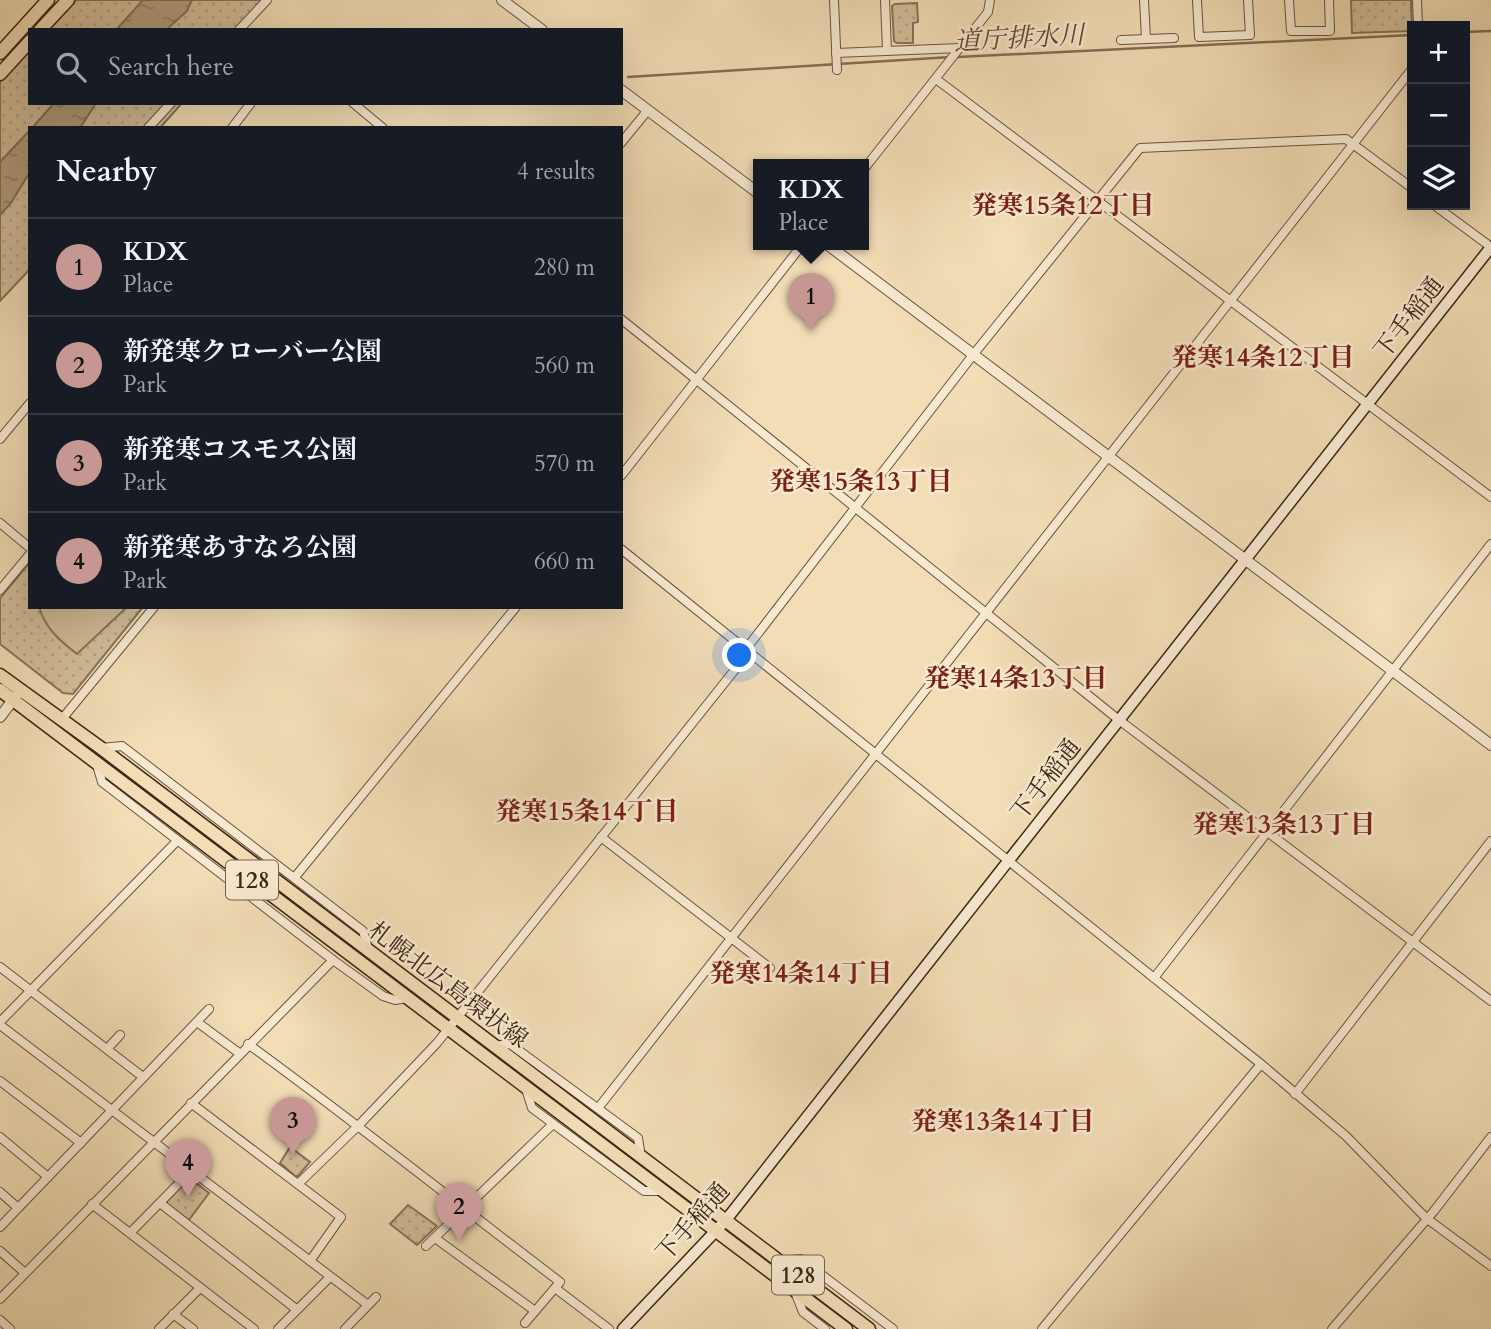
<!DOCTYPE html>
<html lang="en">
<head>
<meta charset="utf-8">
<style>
  :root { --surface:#171b24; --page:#20242c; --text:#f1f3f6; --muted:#9ea1a6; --line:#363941; --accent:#c59692 }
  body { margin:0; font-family:Cardo,"Noto Serif JP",serif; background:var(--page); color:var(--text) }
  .controls { position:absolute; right:21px; top:21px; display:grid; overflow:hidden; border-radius:0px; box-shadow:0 7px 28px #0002 }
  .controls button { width:63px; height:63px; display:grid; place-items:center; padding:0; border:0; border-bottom:2px solid var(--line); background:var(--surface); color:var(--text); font:35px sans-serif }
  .you { position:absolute; left:740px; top:656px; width:24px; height:24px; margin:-18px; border:5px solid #fff; border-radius:50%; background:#1a73e8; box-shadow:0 0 0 10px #1a73e833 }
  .badge { display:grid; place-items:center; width:46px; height:46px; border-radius:50%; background:var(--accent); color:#111; font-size:23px; font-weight:700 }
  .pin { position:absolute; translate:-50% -58px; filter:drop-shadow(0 2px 4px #0008) }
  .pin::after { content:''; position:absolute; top:37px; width:24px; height:21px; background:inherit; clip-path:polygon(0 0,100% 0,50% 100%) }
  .popup { position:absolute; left:753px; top:159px; width:116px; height:91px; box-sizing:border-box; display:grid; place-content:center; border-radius:0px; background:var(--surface); filter:drop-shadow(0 2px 5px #0005); font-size:23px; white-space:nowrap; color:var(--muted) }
  .popup b { font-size:26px; color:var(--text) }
  .popup::after { content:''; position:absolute; left:50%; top:100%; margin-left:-14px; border:14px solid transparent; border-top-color:var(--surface) }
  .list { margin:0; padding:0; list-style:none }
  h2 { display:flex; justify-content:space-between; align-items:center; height:91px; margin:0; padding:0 28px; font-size:30px }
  h2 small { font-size:23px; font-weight:400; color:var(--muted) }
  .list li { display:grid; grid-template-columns:46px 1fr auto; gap:21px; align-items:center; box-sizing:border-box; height:98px; padding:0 28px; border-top:2px solid var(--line) }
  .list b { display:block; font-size:26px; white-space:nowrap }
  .list p { margin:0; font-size:23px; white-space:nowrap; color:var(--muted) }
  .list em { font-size:23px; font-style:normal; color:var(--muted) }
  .icon { flex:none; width:38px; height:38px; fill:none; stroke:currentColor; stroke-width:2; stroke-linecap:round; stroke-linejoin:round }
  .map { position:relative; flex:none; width:1491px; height:1329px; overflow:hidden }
  .search { position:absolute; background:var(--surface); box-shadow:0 7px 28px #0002; left:28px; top:28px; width:595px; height:77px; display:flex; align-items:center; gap:18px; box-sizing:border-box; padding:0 24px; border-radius:0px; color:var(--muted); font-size:26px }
  .panel { position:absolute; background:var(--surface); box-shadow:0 7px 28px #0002; left:28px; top:126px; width:595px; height:483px; border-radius:0px }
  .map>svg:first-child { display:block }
</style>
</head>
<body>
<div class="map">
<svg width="1491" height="1329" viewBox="0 0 1491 1329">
  <defs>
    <pattern id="park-dots" width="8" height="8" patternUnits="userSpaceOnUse" patternTransform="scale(1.75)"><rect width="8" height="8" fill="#d3be9b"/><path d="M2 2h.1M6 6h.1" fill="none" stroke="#b6a385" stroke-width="1.8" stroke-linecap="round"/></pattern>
    <pattern id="water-ripples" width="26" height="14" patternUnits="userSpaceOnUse" patternTransform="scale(1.75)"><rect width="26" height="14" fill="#b49e7f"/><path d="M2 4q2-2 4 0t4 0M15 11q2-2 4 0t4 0" fill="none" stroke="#948167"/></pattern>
  </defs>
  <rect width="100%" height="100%" fill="#f2ddb6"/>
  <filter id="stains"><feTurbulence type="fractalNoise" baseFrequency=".00286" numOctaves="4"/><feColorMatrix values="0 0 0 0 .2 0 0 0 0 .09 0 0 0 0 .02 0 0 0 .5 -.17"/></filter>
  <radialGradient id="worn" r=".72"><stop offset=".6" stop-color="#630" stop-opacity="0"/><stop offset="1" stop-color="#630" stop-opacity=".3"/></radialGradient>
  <g fill="url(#park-dots)" stroke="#887258" stroke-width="2">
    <polygon points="76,0 268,0 244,30 49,30"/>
    <polygon points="1351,0 1411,0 1412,31 1352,33"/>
    <polygon points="917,3 918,22 913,23 913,43 897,43 894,41 892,6 895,4"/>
    <polygon points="30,50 30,103 182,103 160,128 30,128 30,269 0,301 0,82"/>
    <polygon points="30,562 30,607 143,607 73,694 63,693 0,644 0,598"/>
    <polygon points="290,1147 310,1162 298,1176 295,1176 280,1163"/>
    <polygon points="187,1179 192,1180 209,1193 189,1220 167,1205 167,1201"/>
    <polygon points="408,1205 437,1226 417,1245 390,1224"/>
  </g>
  <path fill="#d3be9b" stroke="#887258" stroke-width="2" d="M39,607h88l-50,47c-17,-13 -32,-26 -38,-47z"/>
  <g fill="url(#water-ripples)" stroke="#846e55" stroke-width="2">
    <polygon points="143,0 192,0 187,11 166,30 116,30"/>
    <polygon points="54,103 96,103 80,128 32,128"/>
    <polygon points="30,130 30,172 11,203 0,215 0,162"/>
  </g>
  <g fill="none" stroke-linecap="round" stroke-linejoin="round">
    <g stroke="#846e55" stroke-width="2.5">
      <polyline points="1465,32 1491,31"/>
      <polyline points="958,57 1412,35"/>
      <polyline points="628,77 951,57"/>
    </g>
    <defs>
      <g id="minor">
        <polyline points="834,0 837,70"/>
        <polyline points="885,0 887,51"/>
        <polyline points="1144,0 1146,39"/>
        <polyline points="1197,0 1199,37 1250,35 1248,0"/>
        <polyline points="1289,0 1291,31 1330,31 1329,0"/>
        <polyline points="1417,0 1418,26"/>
        <polyline points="239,30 267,0"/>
        <polyline points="1121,40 1174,38"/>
        <polyline points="836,53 960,48"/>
        <polyline points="936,79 1491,497"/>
        <polyline points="353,103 383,128"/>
        <polyline points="148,128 171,103"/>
        <polyline points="232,128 251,103"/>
        <polyline points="621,143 648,110"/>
        <polyline points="864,169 988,12 990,0"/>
        <polyline points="1434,205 1491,247"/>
        <polyline points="621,319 1119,720 1491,1001"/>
        <polyline points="0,439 30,403"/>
        <polyline points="621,476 802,245"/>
        <polyline points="0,523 30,548"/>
        <polyline points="621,549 1261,1064 1346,1136 1426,1218 1491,1266"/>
        <polyline points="0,590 30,554"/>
        <polyline points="746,649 973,355 1140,148 1346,139 1412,188"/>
        <polyline points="62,719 154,607"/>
        <polyline points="101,748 122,746 363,931 369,952"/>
        <polyline points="97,765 102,782 333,960 383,996 395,1000 408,998"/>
        <polyline points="601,837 770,968"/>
        <polyline points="295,877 516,607"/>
        <polyline points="0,967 143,1077"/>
        <polyline points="1154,978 1491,544"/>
        <polyline points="0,1022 177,841"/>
        <polyline points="197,1022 239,1053"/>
        <polyline points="0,1025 368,1305"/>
        <path d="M248,1044c106,77 208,159 312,238l-35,41"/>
        <polyline points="494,1046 510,1044 638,1138 641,1157"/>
        <polyline points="107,1049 120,1035"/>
        <polyline points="0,1081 81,1143"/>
        <polyline points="526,1089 532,1108 644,1191 663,1191"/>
        <polyline points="1295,1094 1491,841"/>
        <polyline points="191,1103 341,1217 310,1261"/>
        <polyline points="599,1107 1412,69"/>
        <polyline points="0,1137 48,1177"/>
        <polyline points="298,1184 359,1125 437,1043 749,652"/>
        <polyline points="0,1192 18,1208"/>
        <polyline points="160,1203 296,1309"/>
        <polyline points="92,1204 254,1329"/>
        <polyline points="0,1227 209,1009"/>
        <polyline points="130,1233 191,1171"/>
        <polyline points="435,1238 535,1311"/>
        <polyline points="426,1246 553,1124"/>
        <polyline points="0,1251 25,1273"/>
        <polyline points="779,1261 801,1259 893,1329"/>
        <polyline points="555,1288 609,1329"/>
        <polyline points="795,1292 803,1312 825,1329"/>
        <polyline points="0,1299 333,960"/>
        <polyline points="173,1314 193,1329"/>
        <polyline points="0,1320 10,1329"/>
        <polyline points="159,1329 200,1288"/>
        <polyline points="278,1329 330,1277"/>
        <polyline points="345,1329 376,1297"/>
        <polyline points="1042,1329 1261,1064"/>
        <polyline points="1332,1329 1434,1211 1491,1137"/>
      </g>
      <g id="tertiary">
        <polyline points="502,0 542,30"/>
        <polyline points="621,90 758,193"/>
        <polyline points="828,245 1491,745"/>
        <polyline points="0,717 16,696"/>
      </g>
      <polyline id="secondary" points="623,1329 726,1220 1491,247"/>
      <g id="primary">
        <polyline points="40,30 68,0"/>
        <polyline points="0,53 48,0"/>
        <polyline points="0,74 30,41"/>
        <polyline points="0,675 101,748 869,1329"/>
        <polyline points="0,690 846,1329"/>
      </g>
    </defs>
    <use href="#minor" stroke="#6a533d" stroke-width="10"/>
    <use href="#tertiary" stroke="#6a533d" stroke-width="12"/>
    <use href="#secondary" stroke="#3d2515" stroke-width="13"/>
    <use href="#primary" stroke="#3d2515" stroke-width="15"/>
    <use href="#minor" stroke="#f7e9d0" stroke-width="8"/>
    <use href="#tertiary" stroke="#f7e9d0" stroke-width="10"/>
    <use href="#secondary" stroke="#f7e9d0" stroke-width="10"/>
    <use href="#primary" stroke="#f2ddb6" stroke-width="12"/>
  </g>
  <g text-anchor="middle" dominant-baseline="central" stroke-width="5" stroke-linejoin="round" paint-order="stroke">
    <g fill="#f7e9d0" stroke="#75604d" stroke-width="2">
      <rect x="226" y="860.5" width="52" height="39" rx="5"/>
      <rect x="772" y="1255.5" width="52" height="39" rx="5"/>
    </g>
    <g font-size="23" font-weight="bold" fill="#3d2515">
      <text x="252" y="880">128</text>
      <text x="798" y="1275">128</text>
    </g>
    <g font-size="24" fill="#3d2515" stroke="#f7e9d0">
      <text transform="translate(1409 318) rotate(-52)">下手稲通</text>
      <text transform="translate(1046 780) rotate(-52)">下手稲通</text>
      <text transform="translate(448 985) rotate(37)">札幌北広島環状線</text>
      <text transform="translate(693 1222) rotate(-48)">下手稲通</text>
    </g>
    <g font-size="26" font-style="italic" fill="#614935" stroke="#f7e9d0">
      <text transform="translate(1019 38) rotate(-3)">道庁排水川</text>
    </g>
    <g font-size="26" font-weight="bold" fill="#7a1f14" stroke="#f7e9d0">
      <text x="1063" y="205">発寒15条12丁目</text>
      <text x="1263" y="357">発寒14条12丁目</text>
      <text x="861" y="481">発寒15条13丁目</text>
      <text x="1016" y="678">発寒14条13丁目</text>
      <text x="587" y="811">発寒15条14丁目</text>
      <text x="1284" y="824">発寒13条13丁目</text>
      <text x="801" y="973">発寒14条14丁目</text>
      <text x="1003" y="1121">発寒13条14丁目</text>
    </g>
  </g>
  <rect width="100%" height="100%" filter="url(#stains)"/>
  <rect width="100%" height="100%" fill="url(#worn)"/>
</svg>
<div class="controls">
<button>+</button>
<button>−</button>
<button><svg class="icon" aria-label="layers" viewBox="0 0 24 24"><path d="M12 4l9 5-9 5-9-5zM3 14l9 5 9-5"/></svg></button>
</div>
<div class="you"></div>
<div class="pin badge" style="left:811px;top:331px">1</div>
<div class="popup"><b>KDX</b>Place</div>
<div class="pin badge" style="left:459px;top:1241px">2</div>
<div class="pin badge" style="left:293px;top:1155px">3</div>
<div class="pin badge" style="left:188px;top:1197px">4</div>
<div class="search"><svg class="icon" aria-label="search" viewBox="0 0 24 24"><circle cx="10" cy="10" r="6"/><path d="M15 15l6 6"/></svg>Search here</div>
<section class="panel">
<h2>Nearby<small>4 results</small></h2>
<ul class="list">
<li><span class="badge">1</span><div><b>KDX</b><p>Place</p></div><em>280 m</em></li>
<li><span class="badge">2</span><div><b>新発寒クローバー公園</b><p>Park</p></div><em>560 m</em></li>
<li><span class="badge">3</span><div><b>新発寒コスモス公園</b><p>Park</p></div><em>570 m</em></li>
<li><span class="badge">4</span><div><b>新発寒あすなろ公園</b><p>Park</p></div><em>660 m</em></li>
</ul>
</section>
</div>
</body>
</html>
